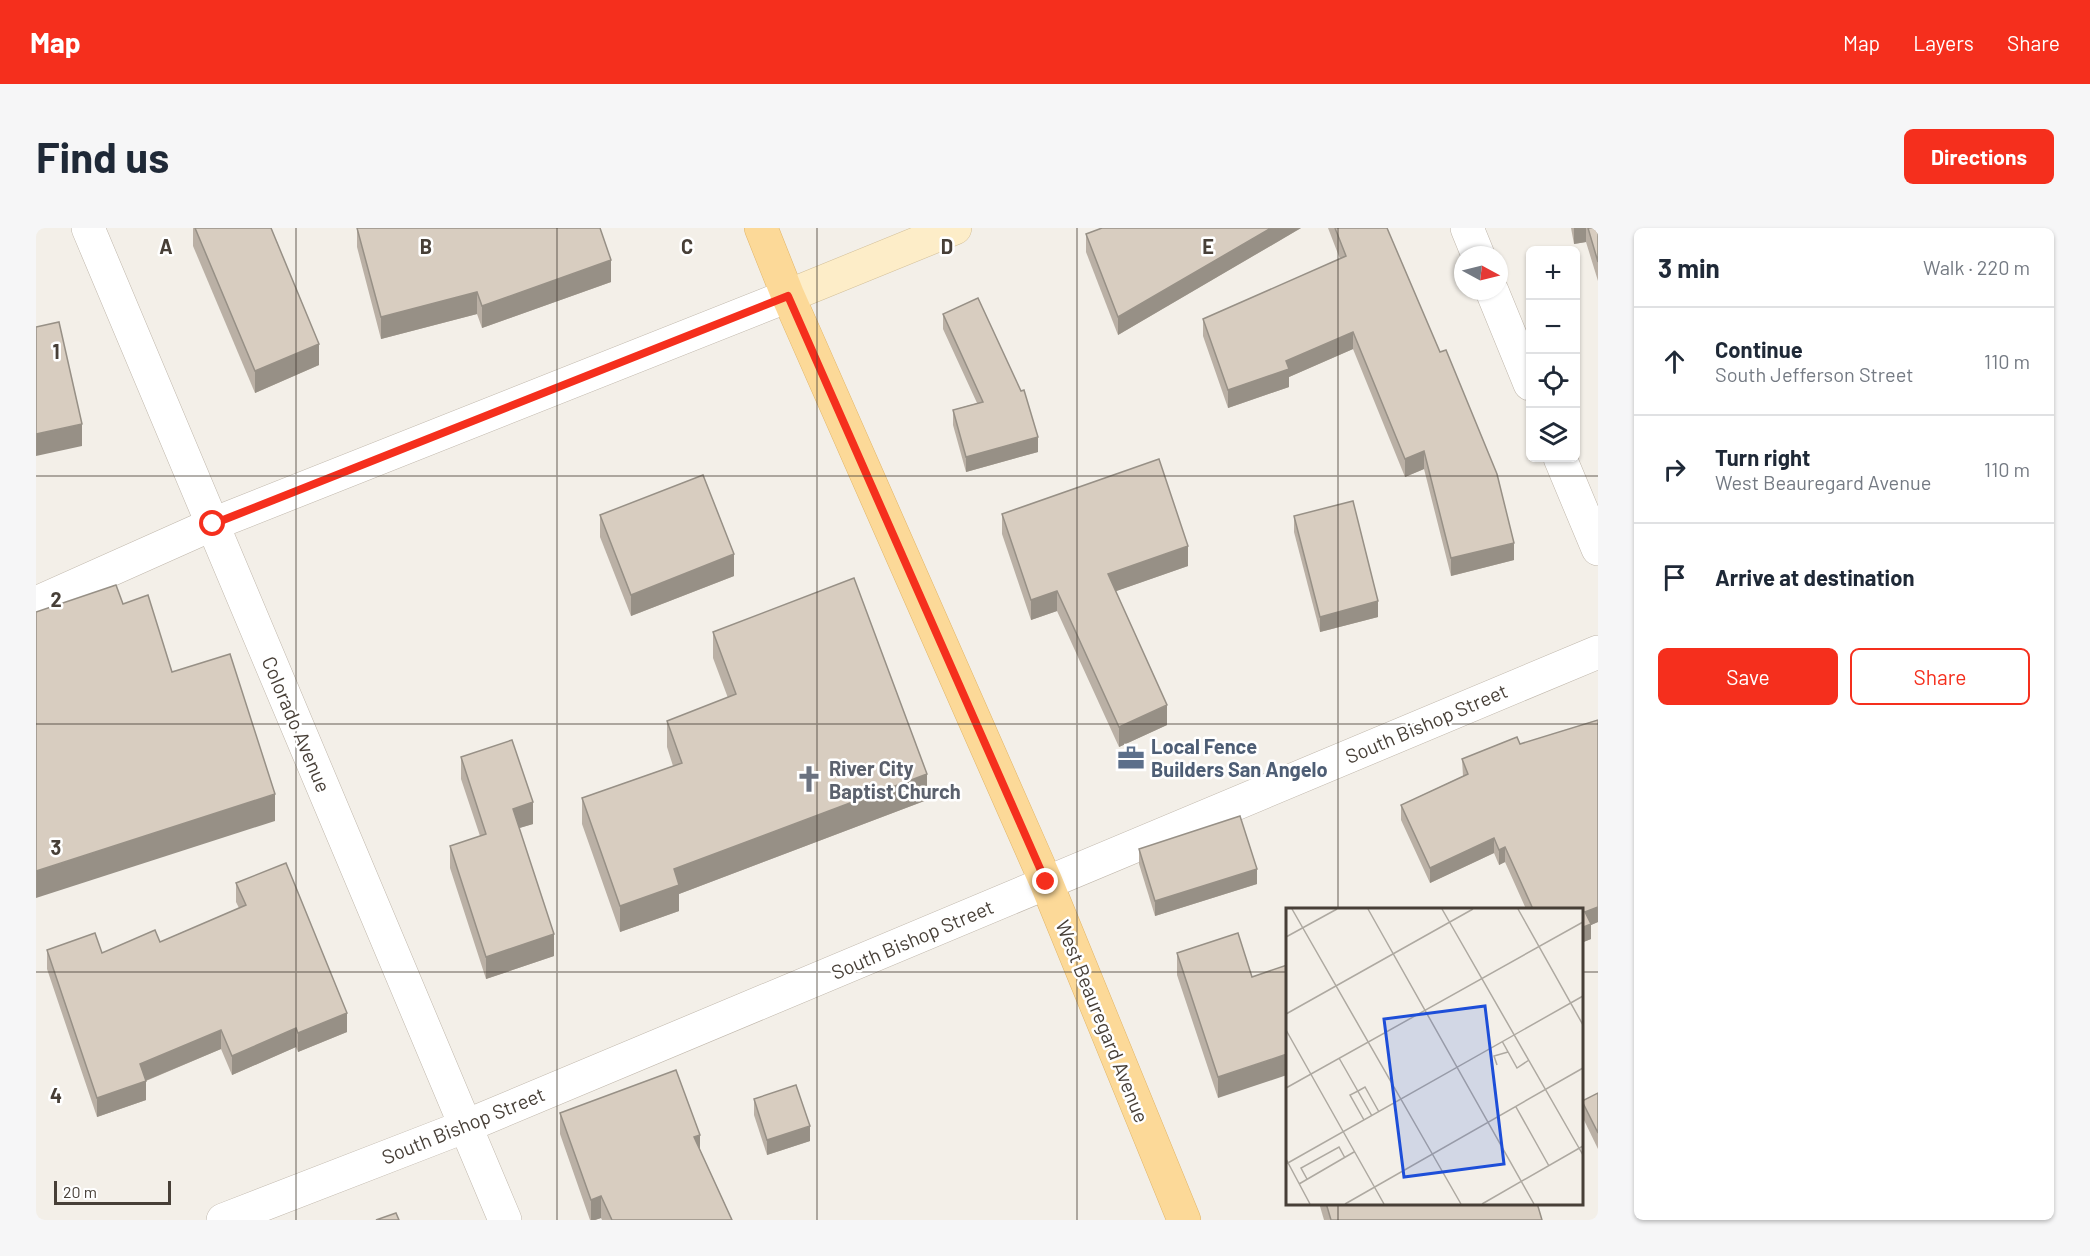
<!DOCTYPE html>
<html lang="en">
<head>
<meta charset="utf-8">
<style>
  :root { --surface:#fff; --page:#f6f6f7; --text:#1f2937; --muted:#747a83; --line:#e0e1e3; --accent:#f52f1d }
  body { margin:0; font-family:Barlow,sans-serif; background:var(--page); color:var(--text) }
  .controls { position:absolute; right:18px; top:18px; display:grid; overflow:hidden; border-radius:9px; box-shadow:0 2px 4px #0004 }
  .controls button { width:54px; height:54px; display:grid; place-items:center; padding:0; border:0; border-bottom:2px solid var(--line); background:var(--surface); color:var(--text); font:30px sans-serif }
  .compass { position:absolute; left:1418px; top:18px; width:54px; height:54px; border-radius:50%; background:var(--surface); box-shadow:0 2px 4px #0004; rotate:97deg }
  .scale { position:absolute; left:18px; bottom:15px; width:117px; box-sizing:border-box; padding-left:6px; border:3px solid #473f37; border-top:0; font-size:16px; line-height:21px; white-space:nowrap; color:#473f37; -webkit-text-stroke:4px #fff; paint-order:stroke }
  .stop { position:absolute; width:18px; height:18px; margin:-14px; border:4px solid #f52f1d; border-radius:50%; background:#fff }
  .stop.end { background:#f52f1d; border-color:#fff; box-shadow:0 2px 6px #0008 }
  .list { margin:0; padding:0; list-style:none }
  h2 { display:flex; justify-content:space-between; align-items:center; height:78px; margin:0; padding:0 24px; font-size:26px }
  h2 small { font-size:20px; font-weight:400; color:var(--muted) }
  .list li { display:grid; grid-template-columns:39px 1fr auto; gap:18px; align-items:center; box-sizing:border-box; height:108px; padding:0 24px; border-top:2px solid var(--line) }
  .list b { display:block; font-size:22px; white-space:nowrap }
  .list p { margin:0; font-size:20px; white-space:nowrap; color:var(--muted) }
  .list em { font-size:20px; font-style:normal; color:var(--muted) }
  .actions { display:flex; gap:12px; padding:18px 24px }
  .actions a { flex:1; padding:14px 0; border:2px solid var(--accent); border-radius:9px; text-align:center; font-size:21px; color:var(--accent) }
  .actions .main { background:var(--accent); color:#fff }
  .icon { flex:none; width:33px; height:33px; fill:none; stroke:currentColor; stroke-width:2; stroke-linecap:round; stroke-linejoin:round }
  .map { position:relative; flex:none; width:1562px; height:992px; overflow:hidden; border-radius:9px }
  header { display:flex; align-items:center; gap:36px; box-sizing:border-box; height:84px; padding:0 30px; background:var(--accent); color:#fff }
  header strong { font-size:28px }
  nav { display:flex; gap:33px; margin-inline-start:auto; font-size:21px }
  .intro { display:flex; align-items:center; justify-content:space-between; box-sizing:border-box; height:144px; padding:0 36px }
  h1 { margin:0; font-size:42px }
  .button { padding:15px 27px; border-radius:9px; background:var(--accent); color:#fff; font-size:21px; font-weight:700 }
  main { display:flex; gap:36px; padding:0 36px }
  aside { flex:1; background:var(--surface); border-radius:9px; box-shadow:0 2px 4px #0004 }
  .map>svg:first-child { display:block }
</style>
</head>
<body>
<header>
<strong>Map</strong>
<nav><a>Map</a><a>Layers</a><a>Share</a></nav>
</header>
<div class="intro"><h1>Find us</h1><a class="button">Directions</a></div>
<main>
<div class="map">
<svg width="1562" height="992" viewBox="0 0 1562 992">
  <rect width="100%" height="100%" fill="#f3efe8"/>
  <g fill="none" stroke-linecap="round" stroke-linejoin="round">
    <defs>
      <g id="street">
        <polyline points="52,0 469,992"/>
        <polyline points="1431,0 1442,27"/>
        <polyline points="1456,63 1494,156"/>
        <polyline points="1524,230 1562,321"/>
        <polyline points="0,375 177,296 752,68"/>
        <polyline points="187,992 430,898 1562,424"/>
      </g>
      <polyline id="secondary" points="752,68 919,0"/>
      <polyline id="primary" points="725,0 752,68 1010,654 1148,992"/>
    </defs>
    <use href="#street" stroke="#bfb6aa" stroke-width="34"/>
    <use href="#secondary" stroke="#d2bf99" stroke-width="34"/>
    <use href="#primary" stroke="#e1b568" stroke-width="34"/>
    <use href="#street" stroke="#fff" stroke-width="33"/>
    <use href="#secondary" stroke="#fdedc8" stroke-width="33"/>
    <use href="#primary" stroke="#fcd998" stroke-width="33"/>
  </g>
  <g fill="#bab0a5">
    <polygon points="157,0 235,0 283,137 219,165 157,18"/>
    <polygon points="321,0 575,54 446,100 441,86 345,111 321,19"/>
    <polygon points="1066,0 1265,0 1082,107 1050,24 1050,6"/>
    <polygon points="1292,0 1351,0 1478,332 1415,348 1388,241 1369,249 1317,121 1253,149 1253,159 1192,180 1167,108 1167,91 1304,31"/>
    <polygon points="1535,0 1562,0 1562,53 1550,14 1538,16"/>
    <polygon points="907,86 1002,224 930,244 917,197 917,182 941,175 907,101"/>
    <polygon points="966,286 1152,338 1080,363 1131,497 1083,519 1021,383 995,392 966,306"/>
    <polygon points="564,287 698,348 595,388 564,309"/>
    <polygon points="1258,288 1342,389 1284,404 1258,304"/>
    <polygon points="677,404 891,572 643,666 643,683 584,704 546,596 546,570 637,538 631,519 631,493 692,470 677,430"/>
    <polygon points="1562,492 1562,694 1555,697 1555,711 1545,715 1545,681 1490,681 1469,634 1463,637 1458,625 1394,655 1365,592 1365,577 1427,548 1426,531 1481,509 1484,516"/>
    <polygon points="425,529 497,596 483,600 518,728 450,751 414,640 414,618 444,608 425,551"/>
    <polygon points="1103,621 1221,656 1119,688 1103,636"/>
    <polygon points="200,655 311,804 262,824 260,819 196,847 185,821 110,853 110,872 61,889 11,741 11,722 66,725 124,714 203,680 200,674"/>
    <polygon points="1202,705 1182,870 1141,747 1141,725"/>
    <polygon points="1562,865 1562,921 1546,888 1546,873"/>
    <polygon points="718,871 774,913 731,927 718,887"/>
    <polygon points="524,885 664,922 696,992 566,992 565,990 559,992 554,992 524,906"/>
    <polygon points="1283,975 1501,975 1506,992 1288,992"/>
  </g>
  <g fill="#979086">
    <polygon points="1235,0 1265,0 1082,107 1082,89"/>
    <polygon points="1538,0 1550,0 1550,14 1538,16"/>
    <polygon points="575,32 575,54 446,100 446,78"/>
    <polygon points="441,64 441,86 345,111 345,89"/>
    <polygon points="1317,104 1317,121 1253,149 1253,159 1192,180 1192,162 1250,133"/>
    <polygon points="283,116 283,137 219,165 219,143"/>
    <polygon points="46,196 46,218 0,228 0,206"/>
    <polygon points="1002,209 1002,224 930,244 930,229"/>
    <polygon points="1388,223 1388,241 1369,249 1369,231"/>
    <polygon points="1478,315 1478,332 1415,348 1415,330"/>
    <polygon points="1152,318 1152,338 1072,366 1072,346"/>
    <polygon points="698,326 698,348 595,388 595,367"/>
    <polygon points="1021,363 1021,383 995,392 995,372"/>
    <polygon points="1342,373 1342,389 1284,404 1284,389"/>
    <polygon points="1131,477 1131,497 1083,519 1083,499"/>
    <polygon points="891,546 891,572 643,666 643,683 584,704 584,678 638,641"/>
    <polygon points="239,566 239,593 0,670 0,643"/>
    <polygon points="497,574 497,596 477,602 477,581"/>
    <polygon points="1458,610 1458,625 1394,655 1394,640"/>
    <polygon points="1469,619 1469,634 1463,637 1463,622"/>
    <polygon points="1221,641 1221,656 1119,688 1119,673"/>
    <polygon points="1562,679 1562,694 1555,697 1555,711 1545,715 1545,700 1549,684"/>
    <polygon points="518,706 518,728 450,751 450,729"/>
    <polygon points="311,785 311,804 262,824 262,805"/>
    <polygon points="260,800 260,819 196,847 196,828"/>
    <polygon points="185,802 185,821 104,855 110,853 110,872 61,889 61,870 104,836"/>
    <polygon points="1251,826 1251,847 1182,870 1182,849"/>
    <polygon points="774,898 774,913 731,927 731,912"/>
    <polygon points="664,907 664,929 658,909"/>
    <polygon points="565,968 565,990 559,992 555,992 555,972"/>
  </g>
  <g fill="#d8cdc0" stroke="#979086" stroke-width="1.5">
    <polygon points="159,0 235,0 283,116 219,143"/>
    <polygon points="321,0 564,0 575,32 446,78 441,64 345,89"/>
    <polygon points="1066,0 1235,0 1082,89 1050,6"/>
    <polygon points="1299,0 1351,0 1404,124 1410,122 1461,246 1478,315 1415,330 1388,223 1369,231 1317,104 1250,133 1253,141 1192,162 1167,91 1310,28"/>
    <polygon points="1552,0 1562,0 1562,34"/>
    <polygon points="942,70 985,163 988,162 1002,209 930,229 917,182 947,174 907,86"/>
    <polygon points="23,94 46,196 0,206 0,99"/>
    <polygon points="1123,231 1152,318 1072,346 1131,477 1083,499 1021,363 995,372 966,286"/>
    <polygon points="667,247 698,326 595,367 564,287"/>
    <polygon points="1317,273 1342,373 1284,389 1258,288"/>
    <polygon points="818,350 891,546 638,641 643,657 584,678 546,570 646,535 631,493 700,466 677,404"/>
    <polygon points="80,357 87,376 112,367 136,444 194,426 239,566 0,643 0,384"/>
    <polygon points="1562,492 1562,679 1549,684 1555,696 1545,700 1545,681 1497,681 1469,619 1463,622 1458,610 1394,640 1365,577 1432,546 1426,531 1481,509 1484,516"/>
    <polygon points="476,512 497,574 477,581 518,706 450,729 414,618 450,606 425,529"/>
    <polygon points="1204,588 1221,641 1119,673 1103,621"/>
    <polygon points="250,635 311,785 262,805 260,800 196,828 185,802 104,836 110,853 61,870 11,722 59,705 66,725 119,702 124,714 210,677 200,655"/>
    <polygon points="1202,705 1216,749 1251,737 1251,826 1182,849 1141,725"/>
    <polygon points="640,842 664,907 658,909 696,992 576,992 565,968 555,972 524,885"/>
    <polygon points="760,857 774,898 731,912 718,871"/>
    <polygon points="1562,865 1562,905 1546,873"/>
    <polygon points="1290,975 1501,975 1506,992 1295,992"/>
    <polygon points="360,985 363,992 340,992"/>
  </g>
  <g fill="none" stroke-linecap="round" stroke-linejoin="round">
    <polyline stroke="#f52f1d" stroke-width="8" points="177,296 752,68 1010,654"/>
  </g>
  <path fill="none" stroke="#473f37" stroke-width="1.5" stroke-opacity="0.55" d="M260,0v992M521,0v992M781,0v992M1041,0v992M1302,0v682M0,248h1562M0,496h1562M0,744h1252M1546,744h16M1302,976v16"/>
  <defs>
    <symbol id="office-bare" viewBox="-9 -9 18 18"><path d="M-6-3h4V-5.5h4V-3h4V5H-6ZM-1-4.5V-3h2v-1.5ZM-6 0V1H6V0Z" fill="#5c6f8a" stroke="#fff" stroke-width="2.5" paint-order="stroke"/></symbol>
    <symbol id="church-bare" viewBox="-9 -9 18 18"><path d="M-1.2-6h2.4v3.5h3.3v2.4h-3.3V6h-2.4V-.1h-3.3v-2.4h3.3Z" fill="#6b7280" stroke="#fff" stroke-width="2.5" paint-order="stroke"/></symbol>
  </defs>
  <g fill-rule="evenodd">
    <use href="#office-bare" x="1076" y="511" width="38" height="38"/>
    <use href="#church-bare" x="754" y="532" width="38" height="38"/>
  </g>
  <g text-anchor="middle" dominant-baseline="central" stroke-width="5" stroke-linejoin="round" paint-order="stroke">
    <g font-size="20" fill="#473f37" stroke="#fff">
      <text transform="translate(1390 495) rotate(-23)">South Bishop Street</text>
      <text transform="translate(261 496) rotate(67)">Colorado Avenue</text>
      <text transform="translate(876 711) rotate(-23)">South Bishop Street</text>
      <text transform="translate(1067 793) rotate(68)">West Beauregard Avenue</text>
      <text transform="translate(427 897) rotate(-22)">South Bishop Street</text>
    </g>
    <g font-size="20" font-weight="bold" fill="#4e5e75" stroke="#fff" text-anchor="start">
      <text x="1115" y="518">Local Fence<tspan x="1115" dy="23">Builders San Angelo</tspan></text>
    </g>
    <g font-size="20" font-weight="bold" fill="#5b616d" stroke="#fff" text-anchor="start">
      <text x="793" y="540">River City<tspan x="793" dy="23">Baptist Church</tspan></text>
    </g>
  </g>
  <g transform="translate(1250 680)">
    <rect width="297" height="297" fill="#f3efe8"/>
    <path fill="none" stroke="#aea9a1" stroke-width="1.5" d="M6,1l169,295M82,1l166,295M156,1l141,246M232,1l65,116M0,29l51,-28M0,106l187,-105M0,122l98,174M216,133l15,27 12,-8M53,150l33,58M211,157l-3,-9 14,-4M0,180l297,-166M230,199l33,59M78,212l-14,-25 8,-4 7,-4 14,25M0,251l24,45M0,256l297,-168M21,271l-6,-11 38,-21 6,11M13,276l55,-32M59,296l238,-136M196,296l101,-58"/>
    <path fill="#1d4ed8" fill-opacity="0.15" stroke="#1d4ed8" stroke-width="3" d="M199,98l19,158 -100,13 -20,-158z"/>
    <rect width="297" height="297" fill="none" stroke="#473f37" stroke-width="3"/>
  </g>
  <g font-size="20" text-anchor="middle" font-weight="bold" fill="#473f37" stroke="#fff" stroke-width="5" stroke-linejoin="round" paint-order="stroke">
    <text x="130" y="26">A</text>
    <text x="390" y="26">B</text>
    <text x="651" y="26">C</text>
    <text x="911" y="26">D</text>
    <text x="1172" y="26">E</text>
    <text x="20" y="131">1</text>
    <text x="20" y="379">2</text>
    <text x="20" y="627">3</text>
    <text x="20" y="875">4</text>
  </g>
</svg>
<div class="controls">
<button>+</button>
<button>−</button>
<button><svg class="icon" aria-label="locate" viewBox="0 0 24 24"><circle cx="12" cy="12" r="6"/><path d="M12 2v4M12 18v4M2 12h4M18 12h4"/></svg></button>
<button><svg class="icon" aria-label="layers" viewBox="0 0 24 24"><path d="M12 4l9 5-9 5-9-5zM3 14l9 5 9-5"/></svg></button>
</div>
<svg class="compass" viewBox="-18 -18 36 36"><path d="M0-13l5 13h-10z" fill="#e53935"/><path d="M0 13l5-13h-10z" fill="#747a83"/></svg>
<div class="scale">20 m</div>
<div class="stop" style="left:177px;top:296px"></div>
<div class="stop end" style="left:1010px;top:654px"></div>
</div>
<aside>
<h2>3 min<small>Walk · 220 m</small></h2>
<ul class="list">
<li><svg class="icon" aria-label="ahead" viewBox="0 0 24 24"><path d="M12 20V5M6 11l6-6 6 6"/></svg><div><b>Continue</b><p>South Jefferson Street</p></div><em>110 m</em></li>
<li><svg class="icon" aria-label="right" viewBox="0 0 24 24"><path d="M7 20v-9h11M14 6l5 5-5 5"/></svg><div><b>Turn right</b><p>West Beauregard Avenue</p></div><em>110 m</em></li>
<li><svg class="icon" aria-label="arrive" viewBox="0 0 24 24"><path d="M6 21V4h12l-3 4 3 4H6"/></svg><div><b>Arrive at destination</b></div></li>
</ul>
<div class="actions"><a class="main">Save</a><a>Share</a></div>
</aside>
</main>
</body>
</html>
